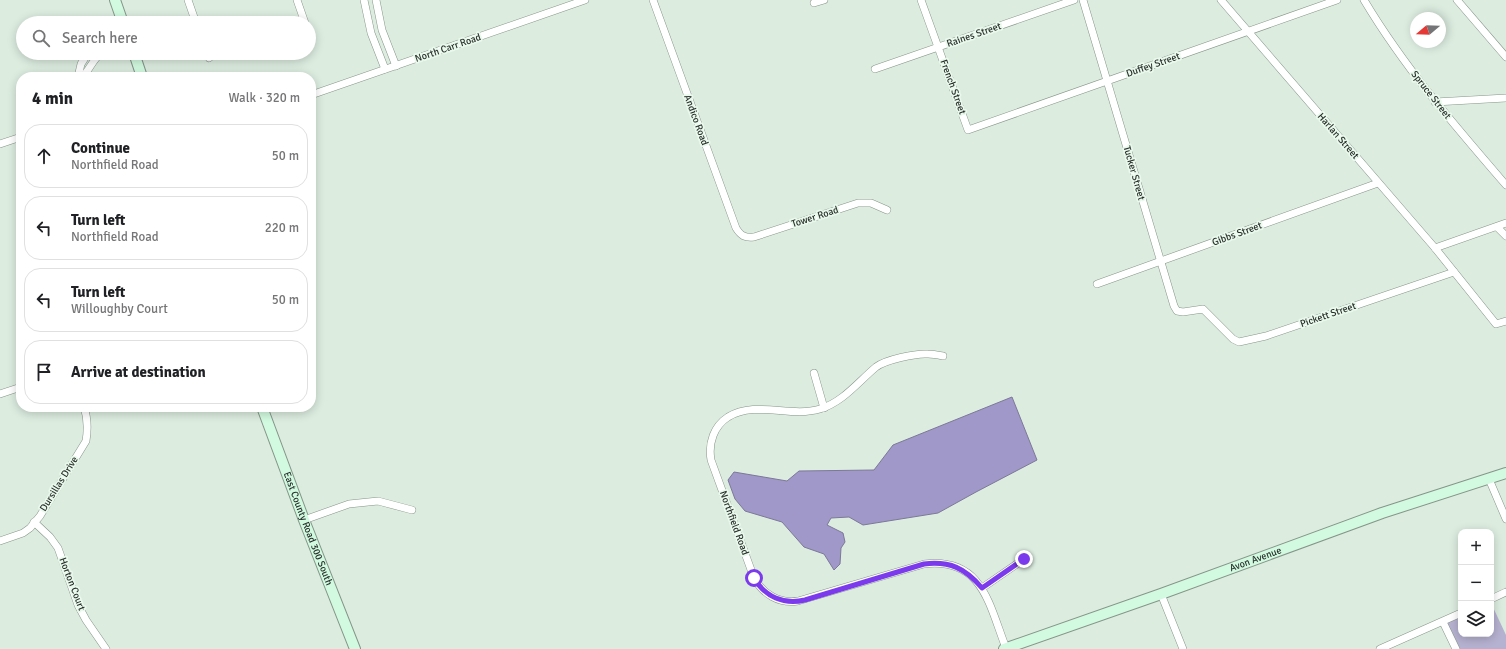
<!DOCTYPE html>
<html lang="en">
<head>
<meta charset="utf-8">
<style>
  :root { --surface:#fff; --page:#f6f6f6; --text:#202124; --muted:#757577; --line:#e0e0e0 }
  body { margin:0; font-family:Signika,sans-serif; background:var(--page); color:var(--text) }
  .controls { position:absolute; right:12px; bottom:12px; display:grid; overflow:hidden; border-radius:8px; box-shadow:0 2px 10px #0003 }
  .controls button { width:36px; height:36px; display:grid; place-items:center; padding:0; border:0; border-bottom:1px solid var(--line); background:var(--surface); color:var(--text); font:20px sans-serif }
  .compass { position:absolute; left:1410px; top:12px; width:36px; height:36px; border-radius:50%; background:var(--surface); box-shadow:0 2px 10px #0003; rotate:251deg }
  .stop { position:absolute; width:12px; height:12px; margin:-9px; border:3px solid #7c3aed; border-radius:50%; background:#fff }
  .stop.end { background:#7c3aed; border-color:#fff; box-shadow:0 1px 4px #0008 }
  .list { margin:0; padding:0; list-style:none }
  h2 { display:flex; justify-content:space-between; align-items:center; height:52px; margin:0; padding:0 16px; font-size:17px }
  h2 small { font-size:13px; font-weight:400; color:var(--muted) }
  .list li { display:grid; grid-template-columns:26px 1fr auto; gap:12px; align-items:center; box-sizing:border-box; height:64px; margin:0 8px 8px; padding:0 8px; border:1px solid var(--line); border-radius:16px }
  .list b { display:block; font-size:15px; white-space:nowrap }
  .list p { margin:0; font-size:13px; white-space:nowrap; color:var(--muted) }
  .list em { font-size:13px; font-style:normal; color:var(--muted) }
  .icon { flex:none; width:22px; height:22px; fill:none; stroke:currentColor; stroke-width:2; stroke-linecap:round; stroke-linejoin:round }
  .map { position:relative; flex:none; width:1506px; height:649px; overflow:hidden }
  .search { position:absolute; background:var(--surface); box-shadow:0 2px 10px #0003; left:16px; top:16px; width:300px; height:44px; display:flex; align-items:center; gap:10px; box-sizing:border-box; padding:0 14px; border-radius:22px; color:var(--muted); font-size:15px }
  .panel { position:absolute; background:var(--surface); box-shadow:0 2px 10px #0003; left:16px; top:72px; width:300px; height:340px; border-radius:16px }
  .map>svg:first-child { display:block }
</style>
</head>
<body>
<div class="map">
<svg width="1506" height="649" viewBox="0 0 1506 649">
  <rect width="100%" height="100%" fill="#dcecdf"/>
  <polygon fill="#b5b1d0" points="1491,603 1506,635 1506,649 1458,649 1444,621 1461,613 1461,634 1491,634"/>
  <polygon fill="#a098c8" stroke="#7c7899" points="1012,397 1037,460 976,492 938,513 863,525 849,517 831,518 827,525 843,533 845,542 841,548 840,564 834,570 824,554 804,547 782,522 745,511 735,499 728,480 734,472 787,481 799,471 874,470 893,445"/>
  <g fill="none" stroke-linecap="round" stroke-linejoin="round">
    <defs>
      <g id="street">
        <polyline points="188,0 196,23"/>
        <polyline points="297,0 305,23"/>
        <polyline points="364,0 371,33 385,69"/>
        <polyline points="376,0 382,30 396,66"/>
        <path d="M653,0l83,228c5,8 9,10 18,9l104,-34h13l16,7"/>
        <polyline points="921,0 968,130 1337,0"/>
        <polyline points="1083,0 1174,306 1177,311 1183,312 1203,309 1233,339 1239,342 1266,336 1454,272"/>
        <polyline points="1221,0 1435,248 1496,324 1506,321"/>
        <path d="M1364,0c40,67 91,126 142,185"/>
        <polyline points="1457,0 1506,57"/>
        <polyline points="814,3 824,0"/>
        <polyline points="207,53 209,58"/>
        <polyline points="875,69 1074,0"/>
        <polyline points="78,77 81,64 88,53"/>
        <path d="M82,77c8,-7 11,-19 20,-24"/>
        <polyline points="311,95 585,0"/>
        <polyline points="1435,102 1506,98"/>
        <polyline points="0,144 21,137"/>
        <polyline points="1497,227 1506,236"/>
        <polyline points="1435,248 1506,223"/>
        <polyline points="1097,284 1378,183"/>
        <path d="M943,356c-5,-1 -10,-2 -15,-2 -12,-1 -43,6 -52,13 -18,15 -33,35 -56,42 -30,9 -64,-9 -92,8 -14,9 -20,26 -17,43l43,118c9,16 25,26 44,23l126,-37c59,-7 65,41 82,84"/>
        <polyline points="814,373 824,408"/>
        <polyline points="0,394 21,387"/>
        <polyline points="1489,479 1506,519"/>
        <polyline points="304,520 349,504 378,501 412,510"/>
        <polyline points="34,522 50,537 58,548 78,605 86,620 106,649"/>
        <path d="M0,541l23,-8 7,-5 10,-12 46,-75c2,-12 2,-22 -2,-34"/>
        <polyline points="982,588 1024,559"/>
        <polyline points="1161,594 1183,649"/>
        <polyline points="1491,599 1506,592"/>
        <polyline points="1443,622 1456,649"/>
        <polyline points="1380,649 1461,613"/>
      </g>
      <g id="secondary">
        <polyline points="115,0 123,23"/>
        <polyline points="134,53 142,77"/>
        <path id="s1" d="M262,407l42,113 51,129"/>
        <path id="s2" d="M1004,649l157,-55 221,-81 124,-40"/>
      </g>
    </defs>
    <use href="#street" stroke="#869589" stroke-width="8"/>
    <use href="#secondary" stroke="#869589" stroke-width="12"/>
    <use href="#street" stroke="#fff" stroke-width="7"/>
    <use href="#secondary" stroke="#d2fae0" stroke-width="10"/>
  </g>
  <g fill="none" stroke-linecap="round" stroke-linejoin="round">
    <path stroke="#7c3aed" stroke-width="5" d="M754,578c11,19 30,27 51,22l119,-36c26,-3 41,4 58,24l42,-29"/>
  </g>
  <g text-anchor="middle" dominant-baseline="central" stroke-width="3.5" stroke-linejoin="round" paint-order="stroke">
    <g font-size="10" fill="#292f2b" stroke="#e9f9ec">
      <text transform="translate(974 35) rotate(-19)">Raines Street</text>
      <text transform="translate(448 48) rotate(-19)">North Carr Road</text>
      <text transform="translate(1153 65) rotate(-19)">Duffey Street</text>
      <text transform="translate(953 87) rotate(70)">French Street</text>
      <text transform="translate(1431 95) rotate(52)">Spruce Street</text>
      <text transform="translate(696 120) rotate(70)">Andico Road</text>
      <text transform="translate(1338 136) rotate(49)">Harlan Street</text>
      <text transform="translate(1134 173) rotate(74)">Tucker Street</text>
      <text transform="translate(815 217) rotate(-18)">Tower Road</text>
      <text transform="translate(1237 234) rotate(-20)">Gibbs Street</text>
      <text transform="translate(1328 315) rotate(-19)">Pickett Street</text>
      <text transform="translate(59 484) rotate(-58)">Dursillas Drive</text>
      <text transform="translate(734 523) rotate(70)">Northfield Road</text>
      <text stroke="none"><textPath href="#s1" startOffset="130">East County Road 300 South</textPath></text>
      <text stroke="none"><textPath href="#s2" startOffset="267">Avon Avenue</textPath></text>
      <text transform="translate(72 584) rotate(69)">Horton Court</text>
    </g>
  </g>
</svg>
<div class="controls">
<button>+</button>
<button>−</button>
<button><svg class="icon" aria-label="layers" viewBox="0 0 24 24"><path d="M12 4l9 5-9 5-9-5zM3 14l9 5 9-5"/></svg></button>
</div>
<svg class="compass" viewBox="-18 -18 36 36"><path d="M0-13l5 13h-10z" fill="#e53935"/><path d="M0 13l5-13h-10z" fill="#757577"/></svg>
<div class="stop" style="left:754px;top:578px"></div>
<div class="stop end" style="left:1024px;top:559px"></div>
<div class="search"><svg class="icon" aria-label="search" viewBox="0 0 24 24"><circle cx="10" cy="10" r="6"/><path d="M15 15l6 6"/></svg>Search here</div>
<section class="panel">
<h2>4 min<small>Walk · 320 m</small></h2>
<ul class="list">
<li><svg class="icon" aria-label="ahead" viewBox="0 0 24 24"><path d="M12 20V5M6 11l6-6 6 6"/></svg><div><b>Continue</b><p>Northfield Road</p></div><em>50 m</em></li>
<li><svg class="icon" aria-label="left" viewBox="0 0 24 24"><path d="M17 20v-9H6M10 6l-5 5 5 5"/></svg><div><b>Turn left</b><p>Northfield Road</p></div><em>220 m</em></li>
<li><svg class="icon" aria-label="left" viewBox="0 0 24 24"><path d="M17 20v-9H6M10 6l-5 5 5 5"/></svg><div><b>Turn left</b><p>Willoughby Court</p></div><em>50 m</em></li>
<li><svg class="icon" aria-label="arrive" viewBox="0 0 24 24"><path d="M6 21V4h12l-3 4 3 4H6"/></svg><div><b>Arrive at destination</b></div></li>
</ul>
</section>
</div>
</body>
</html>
